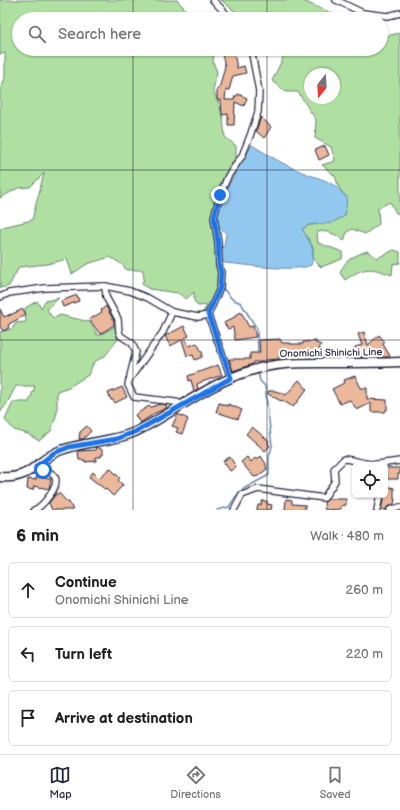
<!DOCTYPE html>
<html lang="en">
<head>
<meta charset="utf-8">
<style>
  :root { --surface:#fff; --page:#f2f2f2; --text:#202124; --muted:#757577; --line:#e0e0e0; --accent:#22223b }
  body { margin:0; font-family:"Balsamiq Sans",sans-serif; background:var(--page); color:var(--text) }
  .controls { position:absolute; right:12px; bottom:12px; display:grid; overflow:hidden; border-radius:6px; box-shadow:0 1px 3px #0004 }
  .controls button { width:36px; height:36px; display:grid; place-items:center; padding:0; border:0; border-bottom:1px solid var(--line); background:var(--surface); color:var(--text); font:20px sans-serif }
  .compass { position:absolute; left:304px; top:68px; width:36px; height:36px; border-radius:50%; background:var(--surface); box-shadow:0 1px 3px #0004; rotate:197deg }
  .stop { position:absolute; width:12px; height:12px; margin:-9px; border:3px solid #1a73e8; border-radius:50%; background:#fff }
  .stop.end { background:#1a73e8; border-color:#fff; box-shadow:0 1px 4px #0008 }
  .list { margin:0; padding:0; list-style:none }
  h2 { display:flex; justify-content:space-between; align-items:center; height:52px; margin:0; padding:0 16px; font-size:17px }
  h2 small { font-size:13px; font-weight:400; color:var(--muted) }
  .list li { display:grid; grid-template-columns:26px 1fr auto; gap:12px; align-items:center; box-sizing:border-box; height:56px; margin:0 8px 8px; padding:0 8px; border:1px solid var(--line); border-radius:6px }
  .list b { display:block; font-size:15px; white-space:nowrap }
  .list p { margin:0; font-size:13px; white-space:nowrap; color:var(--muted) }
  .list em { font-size:13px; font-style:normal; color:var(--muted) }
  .icon { flex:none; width:22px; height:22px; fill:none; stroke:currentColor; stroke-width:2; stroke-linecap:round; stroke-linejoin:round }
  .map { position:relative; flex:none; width:400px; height:510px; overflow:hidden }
  .search { position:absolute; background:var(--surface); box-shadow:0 1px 3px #0004; left:12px; right:12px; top:12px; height:44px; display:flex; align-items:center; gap:10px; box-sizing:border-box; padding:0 14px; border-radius:22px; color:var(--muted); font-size:15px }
  .sheet { height:244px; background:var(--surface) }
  nav { display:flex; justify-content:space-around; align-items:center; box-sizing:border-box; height:56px; border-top:1px solid var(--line); background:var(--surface); font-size:11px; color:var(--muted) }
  nav a { display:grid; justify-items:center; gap:2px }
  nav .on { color:var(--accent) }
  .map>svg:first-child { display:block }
</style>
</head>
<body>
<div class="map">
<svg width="400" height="510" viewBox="0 0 400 510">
  <rect width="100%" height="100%" fill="#fff"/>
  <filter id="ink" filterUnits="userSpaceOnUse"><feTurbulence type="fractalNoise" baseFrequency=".025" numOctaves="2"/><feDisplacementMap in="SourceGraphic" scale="8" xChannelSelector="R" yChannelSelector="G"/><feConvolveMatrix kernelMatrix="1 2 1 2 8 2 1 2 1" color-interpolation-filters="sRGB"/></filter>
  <g filter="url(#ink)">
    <g fill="#afe0a1" stroke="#68816e" fill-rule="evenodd">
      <polygon points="0,0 177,0 194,19 19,19 19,49 214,49 213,62 217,72 213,91 219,103 223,118 225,137 236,146 236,156 221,182 213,208 213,228 218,251 220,276 218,289 214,298 216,306 211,312 203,312 207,305 198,306 194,301 194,292 186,299 178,293 149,289 142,284 144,278 143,270 126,270 123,265 110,257 87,264 72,274 67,259 47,264 19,267 9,286 0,288 0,229 3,227 32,220 44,173 30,187 18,188 0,198 0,91 5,78 5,53 0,54"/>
      <polygon points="221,0 301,0 345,19 244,19"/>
      <path d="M400,33v181l-4,-1 -6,-11 -12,6 1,16 -14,10 -13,-5 -5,3 -3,9c-8,-7 -17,-11 -27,-9l1,11 25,9 -1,7 -21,8 -8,-8v-12l-11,-18 7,-4 22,-2 16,-25 -8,-10 -4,-12 -13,-11 13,-4 -4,-14 -16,-9 1,-18 -18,-28h-12l-14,-11 11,-23 -4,-9h102v-12zM310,74h24v24h-24z"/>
      <path d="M394,250l6,2v11l-7,1 -1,11c-22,-8 -27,-9 -47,5l-5,-7c5,-14 14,-17 27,-22l10,7z"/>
      <polygon points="59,298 47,309 51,316 54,318 60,315 90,322 98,336 117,325 116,336 118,339 105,356 94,362 88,375 69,387 57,391 57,413 51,431 39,441 28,434 14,430 5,420 13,402 29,402 35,386 16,386 7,403 0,413 0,332 12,329 16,323 26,322 25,308 37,301 41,308 45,301"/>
    </g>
    <path fill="#92c8f0" stroke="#6586a8" d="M252,145c16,10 32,20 50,27 21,9 28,6 45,26l-2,18 -14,7 -22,2 -7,4c8,13 14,20 9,36 -15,8 -69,-1 -87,-2l-5,-11 5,-6 2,-13c-2,-2 -5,-4 -7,-6 -10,-16 25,-68 33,-82z"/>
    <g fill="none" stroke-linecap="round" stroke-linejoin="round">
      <g stroke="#6586a8" stroke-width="1.5">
        <polyline points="222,287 232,299 241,303 257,329 258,353"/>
        <polyline points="217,510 229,507 239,492 245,488 269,475 269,457 272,446 265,386 260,381 258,371"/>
      </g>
    </g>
    <g fill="#ebb89c" stroke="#22223b">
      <polygon points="227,49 233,49 237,68 244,66 246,73 233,76 229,90 226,90 225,100 234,100 235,96 237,96 238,94 247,98 244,106 235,102 234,125 228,125 228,114 222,115 221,100 217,100 217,89 219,89 225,66 221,51"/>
      <polygon points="261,117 271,127 264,138 256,131"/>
      <polygon points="325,146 329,155 319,160 315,150"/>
      <polygon points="77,295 79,301 63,307 61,301"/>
      <polygon points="106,306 114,321 114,325 100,334 91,322 90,319 102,312 101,310"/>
      <polygon points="0,309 4,317 11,314 8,316 23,309 26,315 9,324 8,326 9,328 3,331 0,327"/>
      <polygon points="241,312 249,327 253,326 256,337 235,340 233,327 228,329 224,323 236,316 235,315"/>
      <polygon points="184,326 189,336 185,338 189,346 197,343 203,354 202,354 202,357 195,360 193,355 187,356 182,340 170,346 165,336"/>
      <polygon points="364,332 368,345 379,335 385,342 383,344 390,356 388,357 375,357 372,356 372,357 355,357 353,349 355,348 355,347 362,345 358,334"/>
      <polygon points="280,339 282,343 290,343 290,344 303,344 303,342 316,341 316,343 321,345 319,349 322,350 321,356 317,355 317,356 307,357 307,354 279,354 279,359 265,360 265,361 263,362 254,362 253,364 233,371 229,359 250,359 250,353 260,353 259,340"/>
      <polygon points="218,365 222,375 199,383 197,384 198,389 194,391 191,380 189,381 188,376"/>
      <polygon points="355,376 361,388 367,388 367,399 387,400 387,410 386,410 385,412 371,412 371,403 357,410 350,400 340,404 332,389 342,384 345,382 344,380"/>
      <polygon points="299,380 307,389 293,407 282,400 281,401 268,394 268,391 276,391 286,395"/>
      <polygon points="122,387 127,397 115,403 113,400 111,400 108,393"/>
      <polygon points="219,403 228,406 228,404 242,410 238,419 216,412"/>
      <polygon points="160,404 166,405 167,408 155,413 140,423 135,415 149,406 151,407"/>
      <polygon points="178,414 188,419 182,434 176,432 178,428 172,426"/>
      <polygon points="87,426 91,431 83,439 79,439 80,432"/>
      <polygon points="252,427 269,441 268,443 270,446 265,451 246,434"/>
      <polygon points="97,447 103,450 103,455 101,455 101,457 96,457 96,461 85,462 85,460 79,460 78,451 96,450"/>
      <polygon points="261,456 266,464 266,466 267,469 258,476 254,477 241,462 247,457 251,462 255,458 257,460"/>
      <polygon points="230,457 236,467 230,471 223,461"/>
      <polygon points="110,468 120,478 118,480 123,485 113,496 106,489 106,490 89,477 93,472 99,478"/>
      <polygon points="385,468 400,468 400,474 398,474 398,479 386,479"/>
      <polygon points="36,477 51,479 49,489 34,486 33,490 27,489 28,479 36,480"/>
      <polygon points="386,486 394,488 394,499 395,499 394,504 387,507 386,510 381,510"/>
      <polygon points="59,493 67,502 69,502 73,510 52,510 49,503 55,495"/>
      <polygon points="286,499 292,500 292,504 305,505 305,510 285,510"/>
      <polygon points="328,499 346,499 346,505 341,506 341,509 325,510 324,502"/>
      <polygon points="262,501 267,501 267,504 272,505 271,510 257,510 258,505 261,505"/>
    </g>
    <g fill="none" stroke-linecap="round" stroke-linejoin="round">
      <defs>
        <g id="street">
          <polyline points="213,0 231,19"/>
          <polyline points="336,0 363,13 388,16 400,13"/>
          <polyline points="105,286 106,297 118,319 119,332 121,336 132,343 136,352 130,376"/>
          <polyline points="0,297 9,293 45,288 105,286 130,291 148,298 172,312 198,317 208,315"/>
          <polyline points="172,312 163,332 129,380 128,385 134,397 175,402 179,403 181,406"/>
          <polyline points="231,378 208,315 220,288 221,272 219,265 218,242 214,217 220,195 228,176 242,156 250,136 258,112 259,91 251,49"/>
          <polyline points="378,465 378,464 400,461"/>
          <path d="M34,510c8,-3 26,-24 21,-33 -3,-6 -13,-7 -19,-10"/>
          <path d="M234,510l8,-15 16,-6 66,9 11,-17 -1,-12 10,-10c12,1 22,6 34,5"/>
          <polyline points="377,510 380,495"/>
          <polyline points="390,510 400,507"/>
        </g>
        <path id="secondary" d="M0,477c31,3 35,-16 59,-26 24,-10 51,-8 76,-19 37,-18 73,-48 112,-60 29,-10 53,-9 83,-9 24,0 47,0 70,-1"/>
      </defs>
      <use href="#street" stroke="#22223b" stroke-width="8"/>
      <use href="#secondary" stroke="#22223b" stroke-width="11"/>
      <use href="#street" stroke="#fff" stroke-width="5.5"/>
      <use href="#secondary" stroke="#fff" stroke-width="8"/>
    </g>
  </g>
  <g fill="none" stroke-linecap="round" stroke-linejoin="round" filter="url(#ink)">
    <polyline stroke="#1a73e8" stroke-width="5" points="43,470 36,467 54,453 69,447 116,439 135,432 231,378 208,314 220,288 221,272 219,265 218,242 214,217 220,195"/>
  </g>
  <path fill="none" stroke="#22223b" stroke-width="1" stroke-opacity="0.55" d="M133,0v19M267,0v19M133,49v461M267,49v461M0,170h400M0,340h400"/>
  <g text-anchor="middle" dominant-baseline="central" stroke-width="4" stroke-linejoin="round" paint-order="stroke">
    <g font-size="10" fill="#22223b" stroke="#fff">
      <text transform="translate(331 353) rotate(-1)">Onomichi Shinichi Line</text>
    </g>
  </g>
</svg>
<div class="controls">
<button><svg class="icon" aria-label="locate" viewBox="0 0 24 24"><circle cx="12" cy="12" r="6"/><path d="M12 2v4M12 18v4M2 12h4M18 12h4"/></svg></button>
</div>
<svg class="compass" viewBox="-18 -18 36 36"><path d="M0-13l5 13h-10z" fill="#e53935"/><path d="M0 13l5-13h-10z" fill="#757577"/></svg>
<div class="stop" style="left:43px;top:470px"></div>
<div class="stop end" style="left:220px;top:195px"></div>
<div class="search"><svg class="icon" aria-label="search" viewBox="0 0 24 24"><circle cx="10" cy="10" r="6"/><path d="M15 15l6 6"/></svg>Search here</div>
</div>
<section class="sheet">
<h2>6 min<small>Walk · 480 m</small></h2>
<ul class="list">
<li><svg class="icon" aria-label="ahead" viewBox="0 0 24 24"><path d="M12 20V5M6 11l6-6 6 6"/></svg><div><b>Continue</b><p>Onomichi Shinichi Line</p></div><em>260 m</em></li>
<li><svg class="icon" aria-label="left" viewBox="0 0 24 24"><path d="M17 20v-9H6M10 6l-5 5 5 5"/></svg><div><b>Turn left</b></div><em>220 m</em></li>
<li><svg class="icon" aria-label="arrive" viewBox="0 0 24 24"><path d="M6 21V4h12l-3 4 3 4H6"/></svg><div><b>Arrive at destination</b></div></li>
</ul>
</section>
<nav>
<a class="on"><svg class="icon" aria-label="map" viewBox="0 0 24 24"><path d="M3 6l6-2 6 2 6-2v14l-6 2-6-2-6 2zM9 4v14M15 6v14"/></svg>Map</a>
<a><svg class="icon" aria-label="directions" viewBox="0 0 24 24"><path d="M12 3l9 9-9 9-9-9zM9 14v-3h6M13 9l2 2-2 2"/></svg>Directions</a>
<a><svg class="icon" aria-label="saved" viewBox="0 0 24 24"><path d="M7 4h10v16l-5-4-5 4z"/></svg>Saved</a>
</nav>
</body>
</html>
